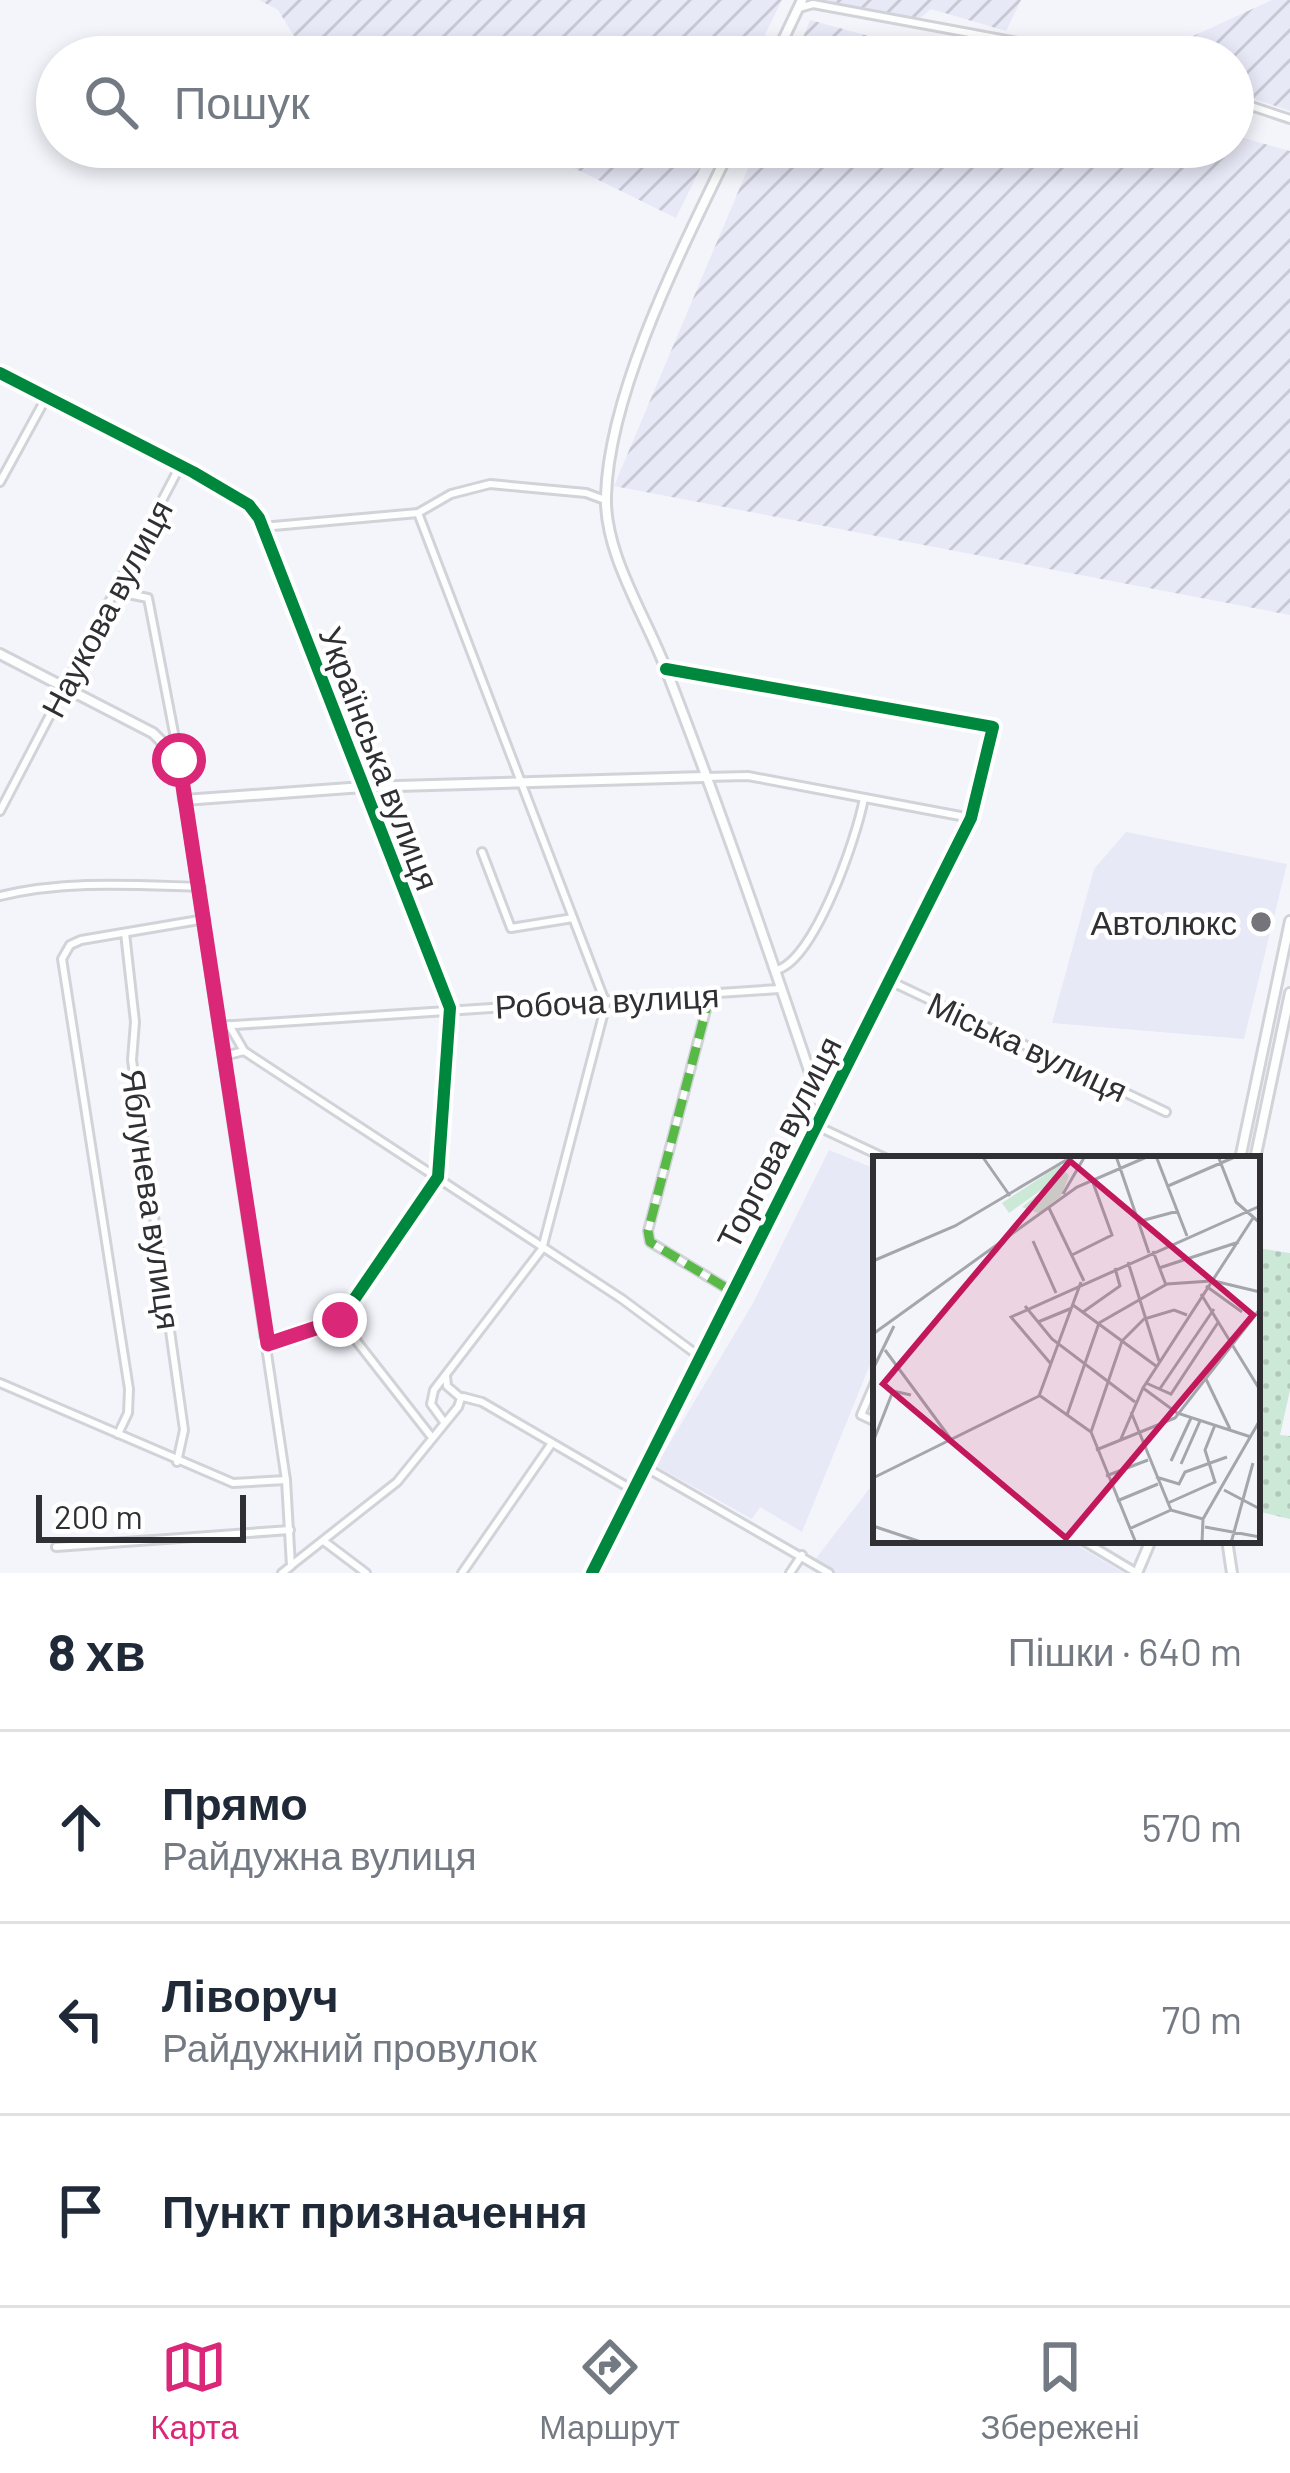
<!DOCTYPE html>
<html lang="uk">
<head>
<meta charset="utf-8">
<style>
  :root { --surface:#fff; --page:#f2f2f3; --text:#1f2937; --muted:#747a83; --line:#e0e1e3; --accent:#db2777 }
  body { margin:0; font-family:Barlow,sans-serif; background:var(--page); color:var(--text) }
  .scale { position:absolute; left:36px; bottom:30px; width:210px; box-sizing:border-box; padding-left:12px; border:6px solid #2f2f34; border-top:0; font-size:33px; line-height:42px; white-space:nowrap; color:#2f2f34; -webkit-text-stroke:9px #fff; paint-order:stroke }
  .stop { position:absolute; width:36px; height:36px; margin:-27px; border:9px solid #db2777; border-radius:50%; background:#fff }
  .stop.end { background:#db2777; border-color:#fff; box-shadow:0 3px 12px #0008 }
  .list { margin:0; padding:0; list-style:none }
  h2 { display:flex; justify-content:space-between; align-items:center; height:156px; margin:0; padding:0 48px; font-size:51px }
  h2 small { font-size:39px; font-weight:400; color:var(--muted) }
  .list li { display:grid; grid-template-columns:78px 1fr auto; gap:36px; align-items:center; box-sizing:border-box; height:192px; padding:0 48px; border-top:3px solid var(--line) }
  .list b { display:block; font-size:45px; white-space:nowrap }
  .list p { margin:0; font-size:39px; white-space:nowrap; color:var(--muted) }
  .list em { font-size:39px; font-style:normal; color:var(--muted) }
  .icon { flex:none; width:66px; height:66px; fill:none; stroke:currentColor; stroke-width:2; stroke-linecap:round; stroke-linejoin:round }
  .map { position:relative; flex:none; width:1290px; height:1573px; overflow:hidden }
  .search { position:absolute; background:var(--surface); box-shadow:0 6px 18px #0003; left:36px; right:36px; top:36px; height:132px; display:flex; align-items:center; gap:30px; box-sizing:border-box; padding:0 42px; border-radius:66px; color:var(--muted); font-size:45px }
  .sheet { height:732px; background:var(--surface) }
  nav { display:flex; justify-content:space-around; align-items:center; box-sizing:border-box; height:168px; border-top:3px solid var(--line); background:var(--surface); font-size:33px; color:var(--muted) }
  nav a { display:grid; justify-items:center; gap:6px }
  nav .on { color:var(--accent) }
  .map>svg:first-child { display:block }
</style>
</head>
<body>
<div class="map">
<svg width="1290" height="1573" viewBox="0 0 1290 1573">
  <defs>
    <pattern id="industrial-furrows" width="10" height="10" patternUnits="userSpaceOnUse" patternTransform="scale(3)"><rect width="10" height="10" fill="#e8e9f7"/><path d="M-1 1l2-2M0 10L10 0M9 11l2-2" fill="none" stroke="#c7c8d4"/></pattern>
    <pattern id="park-dots" width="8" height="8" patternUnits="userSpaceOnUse" patternTransform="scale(3)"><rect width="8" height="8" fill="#cce8d7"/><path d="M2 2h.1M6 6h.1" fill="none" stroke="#b0c7b9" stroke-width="1.8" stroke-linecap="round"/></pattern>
  </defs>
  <rect width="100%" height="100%" fill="#f4f5fb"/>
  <g fill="#e8e9f7">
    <polygon points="1126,832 1287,864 1244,1039 1052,1023 1094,869"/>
    <polygon points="829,1150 876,1169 876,1350 802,1532 760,1507 752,1519 656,1466 753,1303"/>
    <polygon points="876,1480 876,1540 1068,1540 1124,1573 832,1573 814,1561"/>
  </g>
  <g fill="url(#industrial-furrows)">
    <polygon points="259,0 782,0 754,57 307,57 278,10"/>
    <polygon points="816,0 1021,0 1006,31 931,9 918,20"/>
    <polygon points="1272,0 1290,0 1290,111 1233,92 1233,57 1147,57"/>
    <polygon points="810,20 946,57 795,57"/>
    <polygon points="1233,135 1290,151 1290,615 614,486 757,147 1233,147"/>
    <polygon points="531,147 711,147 676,218"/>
  </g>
  <polygon fill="url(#park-dots)" points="1257,1248 1290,1253 1290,1390 1280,1435 1290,1436 1290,1519 1257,1511"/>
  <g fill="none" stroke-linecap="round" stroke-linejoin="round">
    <defs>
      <g id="minor">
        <polyline points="799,8 813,4 1099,57"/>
        <polyline points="1233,100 1290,119"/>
        <polyline points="0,373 193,472 249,505 259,518 450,1008 438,1177 340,1320 268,1344"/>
        <polyline points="0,482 47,396"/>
        <polyline points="418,513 606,1004 542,1249 434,1390 431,1404 444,1422"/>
        <polyline points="262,527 418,513 451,494 490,484 586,493 605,500"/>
        <polyline points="113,591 148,598 179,759"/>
        <polyline points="666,669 993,727 971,818 823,1112"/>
        <polyline points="704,777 748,776 971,818"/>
        <polyline points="184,800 286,1480 291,1566 282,1573"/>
        <polyline points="0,811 179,468"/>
        <polyline points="482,852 511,928 573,918"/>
        <path d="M0,896c67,-16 132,-11 201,-9"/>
        <polyline points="125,933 135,1022 132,1060 184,1430 177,1462"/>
        <path d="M776,970c38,-8 81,-133 88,-172"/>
        <polyline points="890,981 1166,1112"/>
        <polyline points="710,995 648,1231 650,1242 733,1292"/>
        <polyline points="229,1025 244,1051"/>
        <polyline points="220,1026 779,989"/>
        <polyline points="224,1056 244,1051 622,1299 700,1357"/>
        <polyline points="819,1127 887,1159"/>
        <polyline points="340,1320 430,1435"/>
        <polyline points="876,1380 861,1415 876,1422"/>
        <polyline points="0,1383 233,1483 286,1480"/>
        <polyline points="463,1397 482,1402 633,1490"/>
        <polyline points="118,1434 128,1413 129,1389 62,959 70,945 81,940 205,919"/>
        <polyline points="645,1467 829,1573"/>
        <polyline points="1082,1540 1137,1573"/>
        <polyline points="325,1542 366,1573"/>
        <polyline points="56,1547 290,1530"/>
        <polyline points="293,1564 397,1482 458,1407 461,1398 447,1386 446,1376"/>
        <polyline points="462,1573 552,1443"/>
        <polyline points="790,1573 802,1555"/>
      </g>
      <g id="tertiary">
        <polyline points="775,57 802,0"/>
        <polyline points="0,654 153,733 180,760 184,800 363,787 704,777"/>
        <polyline points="1240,1159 1290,921"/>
        <polyline points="1255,1159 1290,993"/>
        <polyline points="1227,1540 1232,1573"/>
        <path d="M592,1573l231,-461c-50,-149 -101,-299 -158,-445 -20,-52 -61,-114 -59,-171 3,-107 79,-253 125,-349"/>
        <polyline points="1137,1573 1151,1540"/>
      </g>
    </defs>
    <use href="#minor" stroke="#d2d3d8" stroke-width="12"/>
    <use href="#tertiary" stroke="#d2d3d8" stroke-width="14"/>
    <use href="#minor" stroke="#fdfefe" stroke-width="6"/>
    <use href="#tertiary" stroke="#fdfefe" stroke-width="8"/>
    <polyline stroke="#58b947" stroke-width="9" stroke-dasharray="18 9" stroke-linecap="butt" points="710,995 648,1231 650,1242 733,1292"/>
    <defs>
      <g id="cycleway">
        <polyline points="0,373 193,472 249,505 259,518 450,1008 438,1177 340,1320 268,1344"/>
        <polyline points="592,1573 971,818 993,727 666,669"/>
      </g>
    </defs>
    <use href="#cycleway" stroke="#fff" stroke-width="20"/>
    <use href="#cycleway" stroke="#00873e" stroke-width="12"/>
  </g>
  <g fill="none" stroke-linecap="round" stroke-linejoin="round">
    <polyline stroke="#db2777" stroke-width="15" points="179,760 268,1344 340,1320"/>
  </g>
  <circle fill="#74747a" stroke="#fff" stroke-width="4.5" cx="1261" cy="922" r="12"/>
  <g text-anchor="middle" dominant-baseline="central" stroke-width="9" stroke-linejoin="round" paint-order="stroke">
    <g font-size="33" fill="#2f2f34" stroke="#fff">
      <text transform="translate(106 608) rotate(-62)">Наукова вулиця</text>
      <text transform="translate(380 758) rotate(69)">Українська вулиця</text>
      <text transform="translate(607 1000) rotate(-3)">Робоча вулиця</text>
      <text transform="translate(1028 1046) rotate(25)">Міська вулиця</text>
      <text transform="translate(778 1142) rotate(-63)">Торгова вулиця</text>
      <text transform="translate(152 1199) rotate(82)">Яблунева вулиця</text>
    </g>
    <g font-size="33" fill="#2f2f34" stroke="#fff" text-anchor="end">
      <text x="1237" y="922">Автолюкс</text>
    </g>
  </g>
  <g transform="translate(873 1156)">
    <rect width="387" height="387" fill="#f4f5fb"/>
    <path d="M187,9l9,11 -8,20 -23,17 -16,-6 32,-26 -45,32 -7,-10z" fill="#cce8d7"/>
    <path fill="none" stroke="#a5a6ab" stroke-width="3" d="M109,0l28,40M243,0l33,97M283,0l31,80M345,0l18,46 24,21M295,30l69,-30M190,38l22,-38M176,52l35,73M264,66l41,-11M160,85l23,52M280,95l13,34M199,99l40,-20 -20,-55M0,105l82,-35 118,-70M255,106l31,99M286,112l80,-26M341,125l46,11M333,130l36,26M328,138l59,96M200,149l83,61M152,150l27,33 83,63M210,156l37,-26 -5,-18M165,166l34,-14M0,178l204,-147 72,-31M12,194l68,92M178,208l-40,-47 249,-111M0,213l21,-43M332,221l25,52M273,227l25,11 48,-73M270,232l34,25 74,24M286,234l55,-81M166,239l52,37M258,256l40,98M194,259l32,-92 68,-39 44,-3M218,276l31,-91 22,-22 30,-9 13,5M218,276l45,111M247,285l23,-53 110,-170M0,286l20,-51 18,4M223,294l79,-32 85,-109M298,305l20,-43M308,308l19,-43M233,320l42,-16M283,321l23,7 6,-12 42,-15M0,322l166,-82 42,-114M351,334l36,19M244,345l41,-17M295,347l47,-21 -10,-32 10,-25M0,370l51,17M332,371l55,10M256,373l42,-19 32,9M329,387l1,-24 57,-99M358,387l22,-80"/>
    <path fill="#c2185b" fill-opacity="0.15" stroke="#c2185b" stroke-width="6" d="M197,5l183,154 -187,223 -183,-154z"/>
    <rect width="387" height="387" fill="none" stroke="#2f2f34" stroke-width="6"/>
  </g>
</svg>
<div class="scale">200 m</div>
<div class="stop" style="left:179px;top:760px"></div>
<div class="stop end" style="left:340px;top:1320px"></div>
<div class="search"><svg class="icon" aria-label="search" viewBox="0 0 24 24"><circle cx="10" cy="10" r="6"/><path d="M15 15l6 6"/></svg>Пошук</div>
</div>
<section class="sheet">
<h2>8 хв<small>Пішки · 640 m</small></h2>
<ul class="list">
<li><svg class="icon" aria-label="ahead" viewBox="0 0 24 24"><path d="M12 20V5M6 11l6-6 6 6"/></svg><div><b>Прямо</b><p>Райдужна вулиця</p></div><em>570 m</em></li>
<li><svg class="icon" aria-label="left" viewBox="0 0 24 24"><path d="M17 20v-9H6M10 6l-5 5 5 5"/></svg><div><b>Ліворуч</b><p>Райдужний провулок</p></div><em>70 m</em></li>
<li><svg class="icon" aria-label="arrive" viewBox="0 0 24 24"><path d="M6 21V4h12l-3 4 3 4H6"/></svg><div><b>Пункт призначення</b></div></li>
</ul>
</section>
<nav>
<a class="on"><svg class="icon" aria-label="map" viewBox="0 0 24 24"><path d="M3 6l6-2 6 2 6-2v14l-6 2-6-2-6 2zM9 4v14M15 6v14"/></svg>Карта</a>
<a><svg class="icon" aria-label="directions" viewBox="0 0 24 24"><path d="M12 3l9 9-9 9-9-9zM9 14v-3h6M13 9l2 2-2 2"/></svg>Маршрут</a>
<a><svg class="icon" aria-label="saved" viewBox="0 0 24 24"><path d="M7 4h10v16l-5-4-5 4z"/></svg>Збережені</a>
</nav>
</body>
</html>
